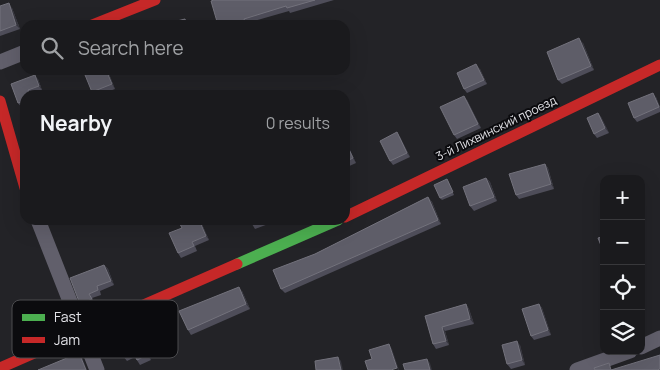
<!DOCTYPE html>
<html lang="en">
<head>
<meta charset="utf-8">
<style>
  :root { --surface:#1a1a1d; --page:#27272a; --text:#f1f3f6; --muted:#9fa1a4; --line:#38383b }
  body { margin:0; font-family:Manrope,sans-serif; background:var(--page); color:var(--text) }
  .controls { position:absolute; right:15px; bottom:15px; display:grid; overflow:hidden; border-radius:10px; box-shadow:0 5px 20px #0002 }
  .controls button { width:45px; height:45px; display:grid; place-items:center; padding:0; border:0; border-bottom:1px solid var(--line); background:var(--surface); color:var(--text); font:25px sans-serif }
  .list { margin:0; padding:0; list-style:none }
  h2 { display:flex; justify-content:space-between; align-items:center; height:65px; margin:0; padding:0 20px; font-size:21px }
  h2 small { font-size:16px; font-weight:400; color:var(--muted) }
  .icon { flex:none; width:28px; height:28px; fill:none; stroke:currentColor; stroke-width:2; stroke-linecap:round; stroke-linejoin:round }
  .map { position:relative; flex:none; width:660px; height:370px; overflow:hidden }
  .search { position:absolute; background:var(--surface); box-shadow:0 5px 20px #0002; left:20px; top:20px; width:330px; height:55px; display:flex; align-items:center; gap:12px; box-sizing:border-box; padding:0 18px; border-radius:15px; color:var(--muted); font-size:19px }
  .panel { position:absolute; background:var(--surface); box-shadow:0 5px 20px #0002; left:20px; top:90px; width:330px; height:135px; border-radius:15px }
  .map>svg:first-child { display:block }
</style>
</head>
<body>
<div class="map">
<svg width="660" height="370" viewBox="0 0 660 370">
  <rect width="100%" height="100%" fill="#232327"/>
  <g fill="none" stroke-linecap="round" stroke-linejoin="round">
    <g stroke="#615f6b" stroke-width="15">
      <polyline points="0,62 25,52"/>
      <polyline points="38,220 97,370"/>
      <polyline points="641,347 660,338"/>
      <polyline points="577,370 630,351"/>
    </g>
    <polyline stroke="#4caf50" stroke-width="11" points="237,264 338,220"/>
    <g stroke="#c62828" stroke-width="11">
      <polyline points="92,25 155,0"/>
      <polyline points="0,101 25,188"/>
      <polyline points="345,217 660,65"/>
      <polyline points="0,368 237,264"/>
    </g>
  </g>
  <g fill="#4e4d59">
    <polygon points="214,0 334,0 290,13 289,11 247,23 248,25 218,25"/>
    <polygon points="0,6 12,8 20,29 0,36"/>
    <polygon points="583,43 594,70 562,84 558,80"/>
    <polygon points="480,69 487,84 467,93 464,89"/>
    <polygon points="83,70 118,70 109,74 115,89 99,95 94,95 92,92"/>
    <polygon points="38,79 42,90 31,94 25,95 25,106 22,108 18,103 11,84"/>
    <polygon points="656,97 660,107 660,112 637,122 634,118"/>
    <polygon points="467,100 481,128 457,139 454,135"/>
    <polygon points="598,113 601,117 609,133 597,138 594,134"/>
    <polygon points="400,137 410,157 393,165 390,161"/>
    <polygon points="346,143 349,148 356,163 345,168 345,144"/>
    <polygon points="545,164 548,168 554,189 519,199 516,195"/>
    <polygon points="486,178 490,182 497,201 474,211 470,206"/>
    <polygon points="448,181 454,195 442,200 440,198"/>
    <polygon points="428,197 432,202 441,224 285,293 281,289 315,254"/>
    <polygon points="178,220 200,220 209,240 195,246 197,251 181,258 178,253 182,228"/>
    <polygon points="250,220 279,220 255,229 252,224"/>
    <polygon points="104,265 108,269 114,285 100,291 101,295 92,298 95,304 83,309 80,304"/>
    <polygon points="242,291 250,309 191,335 188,330"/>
    <polygon points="466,304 469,309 474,324 445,331 449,345 436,349 433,344 425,316"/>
    <polygon points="539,304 542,308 551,335 534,340 531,336"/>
    <polygon points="133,326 136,331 151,360 140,365 135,357 127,361 123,356"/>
    <polygon points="103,331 106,335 113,351 101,356 98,351"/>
    <polygon points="520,345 525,365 511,369 507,364"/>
  </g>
  <g fill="#36363e">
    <polygon points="9,3 12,8 20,29 16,25"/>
    <polygon points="579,38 583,43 594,70 591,66"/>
    <polygon points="476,64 480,69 487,84 484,80"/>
    <polygon points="106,70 109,74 115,89 112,84"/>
    <polygon points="35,75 38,79 42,90 39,86"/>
    <polygon points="653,93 656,97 660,109 659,107"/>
    <polygon points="464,96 467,100 481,128 478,124"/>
    <polygon points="598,113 601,117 609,133 605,128"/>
    <polygon points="397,132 400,137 410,157 407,153"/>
    <polygon points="346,143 349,148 356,163 353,158"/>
    <polygon points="545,164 548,168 554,189 551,184"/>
    <polygon points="486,178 490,182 497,201 494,197"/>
    <polygon points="428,197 432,202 441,224 438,220"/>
    <polygon points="199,220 200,220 209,240 206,236"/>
    <polygon points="104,265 108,269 114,285 111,281"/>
    <polygon points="239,287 242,291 250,309 246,304"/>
    <polygon points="466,304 469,309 474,324 470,319"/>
    <polygon points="539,304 542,308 551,335 548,330"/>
    <polygon points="133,326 136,331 151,360 147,355"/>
    <polygon points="442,327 445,331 449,345 446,341"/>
    <polygon points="103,331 106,335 113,351 110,346"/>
    <polygon points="517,341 520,345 525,365 522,360"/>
    <polygon points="389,344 392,349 399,370 398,370 397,368"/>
    <polygon points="79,353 82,357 87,370 86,370"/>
    <polygon points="338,357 341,361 343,370 341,370"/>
    <polygon points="427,359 430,363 432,370 430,370"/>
  </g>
  <g fill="#5e5d68" stroke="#73727c">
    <polygon points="214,0 315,0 287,8 286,6 244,19 246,25 218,25 211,1"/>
    <polygon points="9,3 16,25 0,31 0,6"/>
    <polygon points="185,19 187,25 165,25 165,24"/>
    <polygon points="579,38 591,66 558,80 547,52"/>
    <polygon points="476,64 484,80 464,89 457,73"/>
    <polygon points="83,70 106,70 112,84 92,92"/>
    <polygon points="35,75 39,86 28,90 30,95 25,95 25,101 18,103 11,84"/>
    <polygon points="653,93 659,107 634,118 628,103"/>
    <polygon points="464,96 478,124 454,135 440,107"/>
    <polygon points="598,113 605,128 594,134 587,118"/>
    <polygon points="397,132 407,153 390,161 380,141"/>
    <polygon points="346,143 353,158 345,162 345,144"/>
    <polygon points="545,164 551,184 516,195 509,174"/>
    <polygon points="486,178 494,197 470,206 463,187"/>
    <polygon points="447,179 453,192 440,198 434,185"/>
    <polygon points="428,197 438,220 281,289 273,270 315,254"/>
    <polygon points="178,220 199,220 206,236 192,242 194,246 178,253 169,233 182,228"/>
    <polygon points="250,220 263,220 252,224"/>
    <polygon points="604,236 604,253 598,238"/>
    <polygon points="104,265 111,281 97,286 98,290 89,294 92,299 80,304 70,278"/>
    <polygon points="239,287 246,304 188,330 179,311"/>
    <polygon points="466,304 470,319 442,327 446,341 433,344 425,316"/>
    <polygon points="539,304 548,330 531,336 522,309"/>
    <polygon points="133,326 147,355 137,360 133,352 123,356 113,336"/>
    <polygon points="517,341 522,360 507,364 502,345"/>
    <polygon points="389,344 397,368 391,370 368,370 365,361 372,359 369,350"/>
    <polygon points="79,353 86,370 38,370"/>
    <polygon points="660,355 660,369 657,370 595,370 594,368 609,363 611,370"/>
    <polygon points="338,357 341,370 316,370 315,361"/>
    <polygon points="427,359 430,370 405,370 403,364"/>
  </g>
  <g text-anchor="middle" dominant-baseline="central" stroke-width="4" stroke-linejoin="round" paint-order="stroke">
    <g font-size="12" fill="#e3e3e8" stroke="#0b0b0e">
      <text transform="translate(496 128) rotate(-26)">3-й Лихвинский проезд</text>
    </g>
  </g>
  <rect x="12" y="300" width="166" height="58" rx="8" fill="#0b0b0e" stroke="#4c4c4f" stroke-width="1"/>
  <rect x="22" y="314" width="23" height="7" fill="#4caf50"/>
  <rect x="22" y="337" width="23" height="6" fill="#c62828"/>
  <g font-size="14" fill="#e3e3e8">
    <text x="54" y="322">Fast</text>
    <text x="54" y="345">Jam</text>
  </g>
</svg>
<div class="controls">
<button>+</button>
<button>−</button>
<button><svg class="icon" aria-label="locate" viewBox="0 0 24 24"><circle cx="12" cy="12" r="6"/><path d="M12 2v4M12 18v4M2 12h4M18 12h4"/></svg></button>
<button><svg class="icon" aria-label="layers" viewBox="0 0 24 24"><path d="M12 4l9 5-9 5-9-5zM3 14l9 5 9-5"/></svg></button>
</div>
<div class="search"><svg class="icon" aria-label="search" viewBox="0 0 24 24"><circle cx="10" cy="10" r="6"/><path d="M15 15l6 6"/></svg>Search here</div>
<section class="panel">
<h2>Nearby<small>0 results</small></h2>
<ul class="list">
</ul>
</section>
</div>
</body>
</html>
